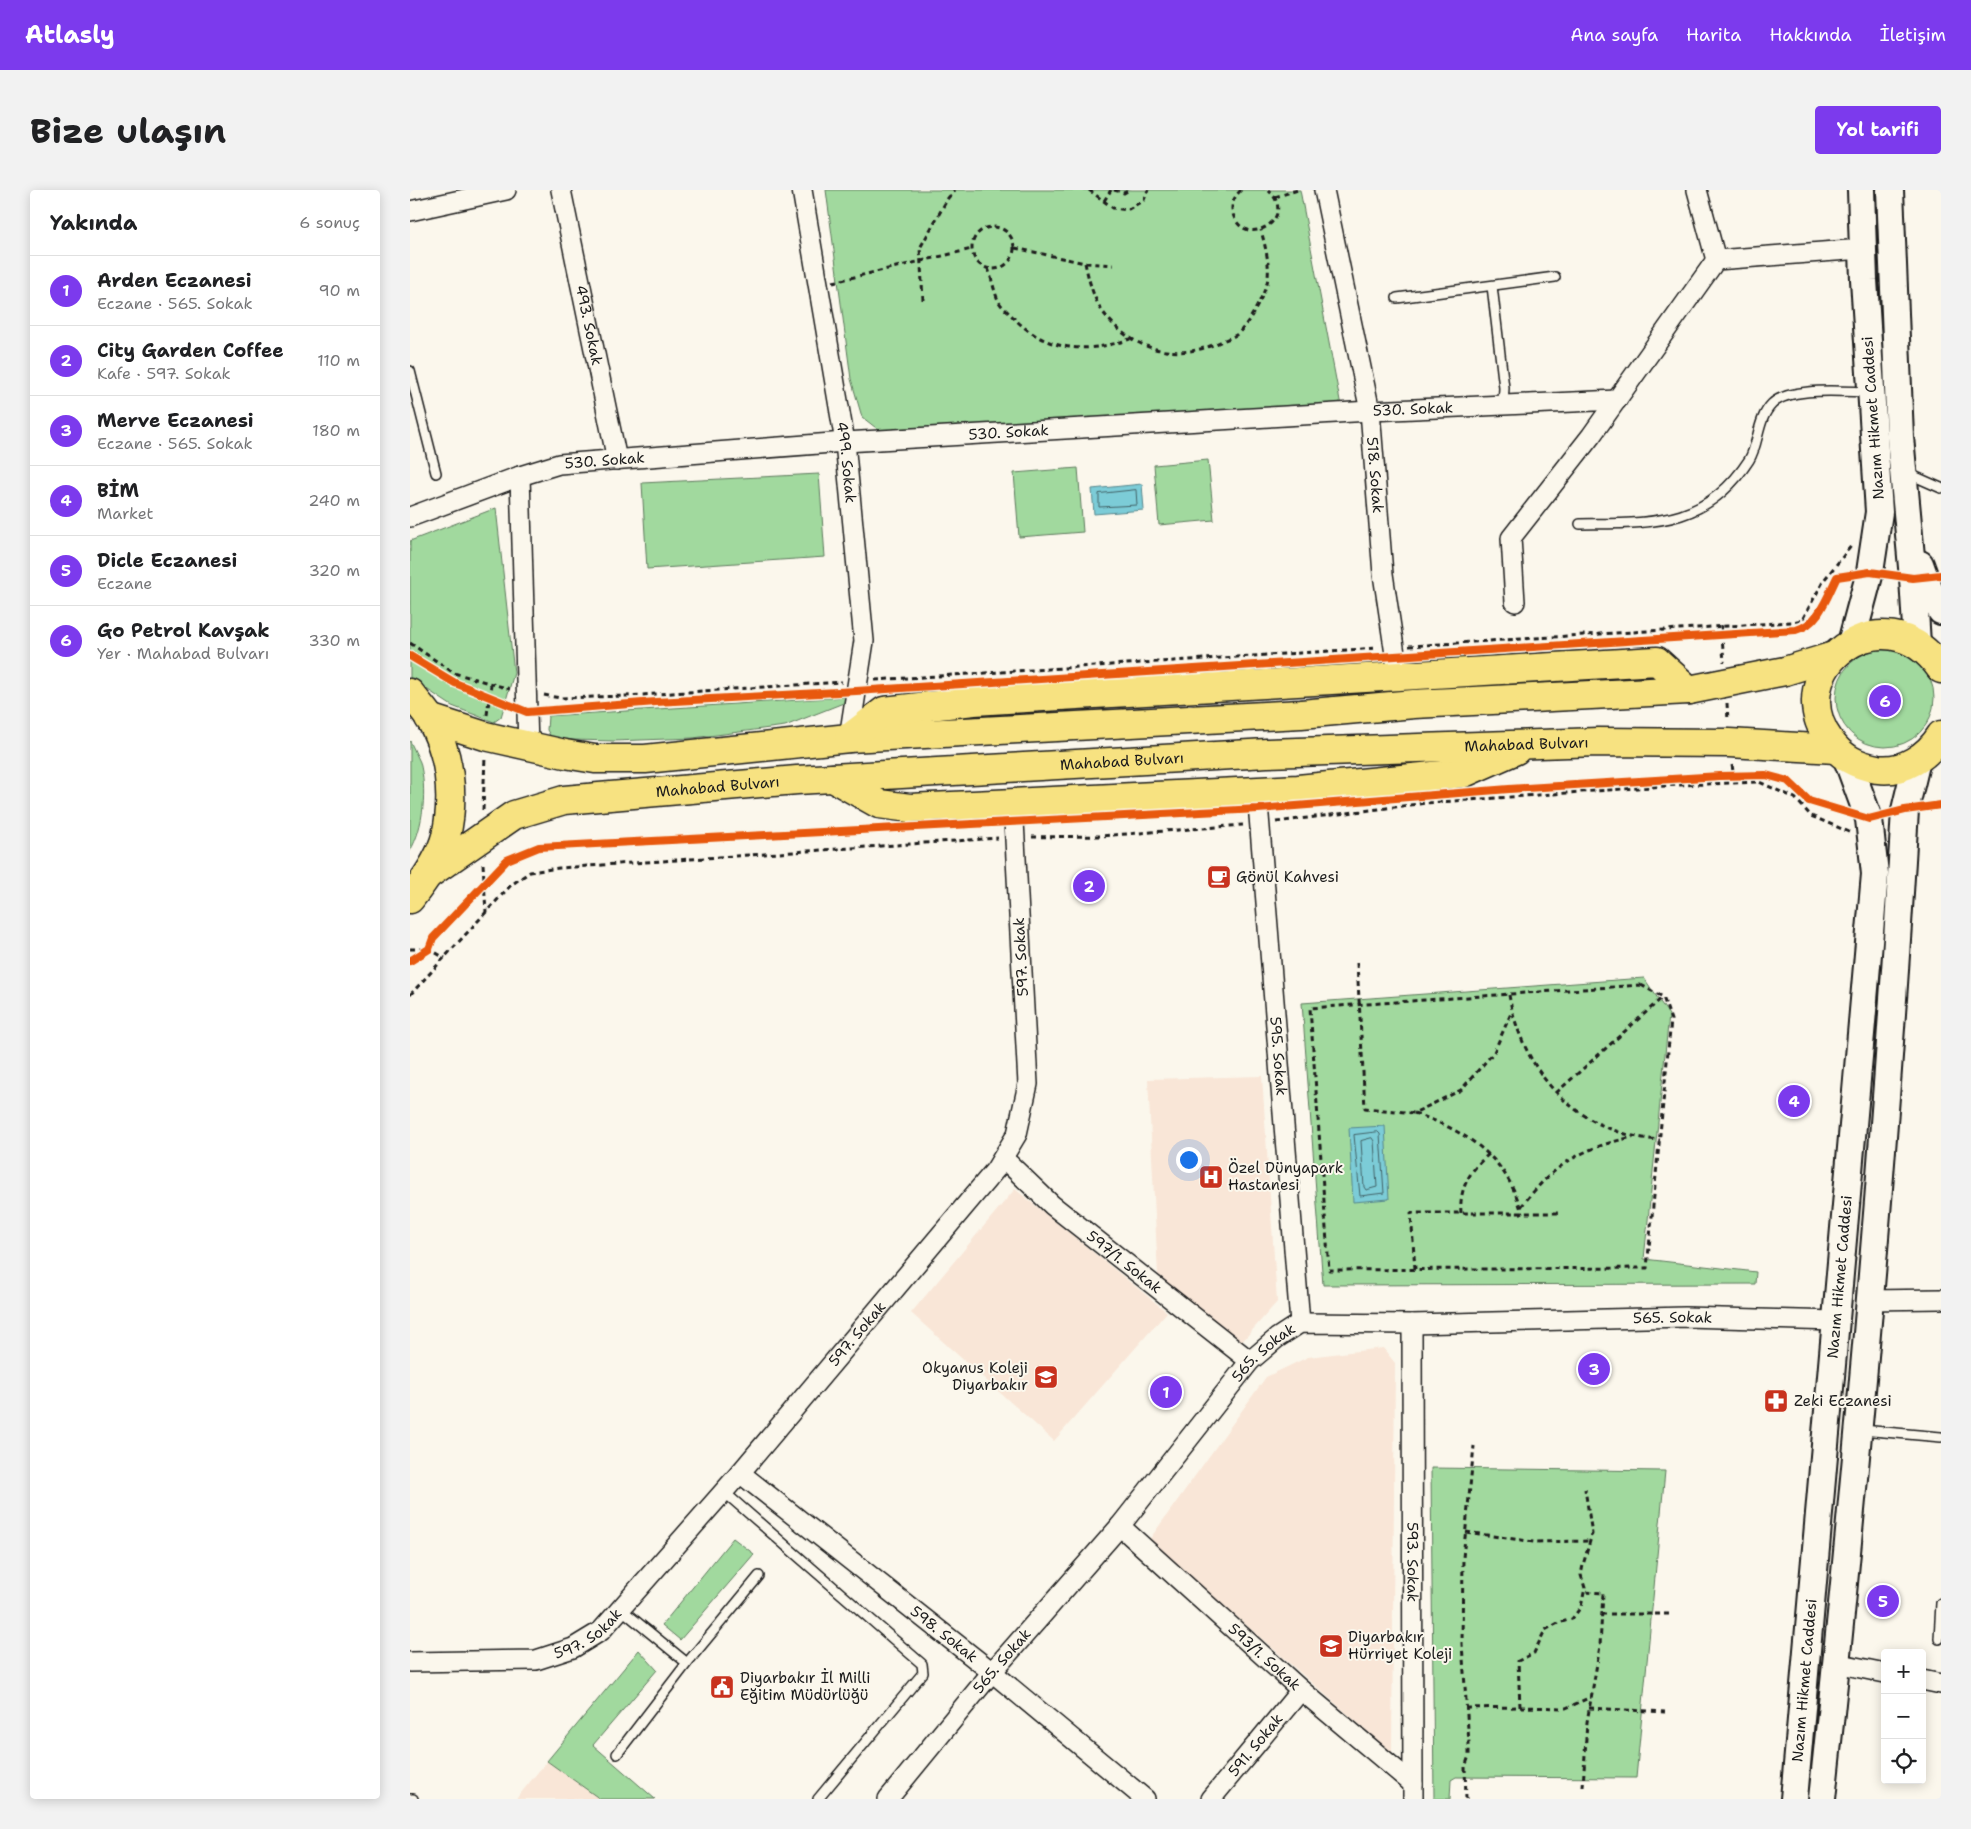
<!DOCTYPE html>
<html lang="tr">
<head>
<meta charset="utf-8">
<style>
  :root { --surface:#fff; --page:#f2f2f2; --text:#202124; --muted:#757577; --line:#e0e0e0; --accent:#7c3aed }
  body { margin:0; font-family:"Shantell Sans",sans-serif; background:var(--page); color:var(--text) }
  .controls { position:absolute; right:15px; bottom:15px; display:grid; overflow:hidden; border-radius:5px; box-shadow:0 2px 12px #0003 }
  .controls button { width:45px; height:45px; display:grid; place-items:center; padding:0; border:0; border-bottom:1px solid var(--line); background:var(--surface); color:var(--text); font:25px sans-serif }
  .you { position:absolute; left:778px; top:969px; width:18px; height:18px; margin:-12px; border:4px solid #fff; border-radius:50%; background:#1a73e8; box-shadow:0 0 0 8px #1a73e833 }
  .badge { display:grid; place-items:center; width:32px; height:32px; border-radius:50%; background:var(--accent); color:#fff; font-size:16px; font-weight:700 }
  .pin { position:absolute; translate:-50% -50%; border:2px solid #fff; box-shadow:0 1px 5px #0006 }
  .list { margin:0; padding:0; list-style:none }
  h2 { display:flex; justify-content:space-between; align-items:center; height:65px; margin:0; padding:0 20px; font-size:21px }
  h2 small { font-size:16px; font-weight:400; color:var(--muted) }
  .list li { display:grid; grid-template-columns:32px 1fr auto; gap:15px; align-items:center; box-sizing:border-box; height:70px; padding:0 20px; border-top:1px solid var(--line) }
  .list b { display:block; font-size:19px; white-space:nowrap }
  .list p { margin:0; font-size:16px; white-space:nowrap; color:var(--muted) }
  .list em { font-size:16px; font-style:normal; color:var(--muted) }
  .icon { flex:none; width:28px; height:28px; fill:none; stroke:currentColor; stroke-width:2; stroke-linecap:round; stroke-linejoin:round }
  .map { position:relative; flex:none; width:1531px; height:1609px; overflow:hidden; border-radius:5px }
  header { display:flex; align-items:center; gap:30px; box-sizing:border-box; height:70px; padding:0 25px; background:var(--accent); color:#fff }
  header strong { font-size:24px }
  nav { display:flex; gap:28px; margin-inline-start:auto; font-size:18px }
  .intro { display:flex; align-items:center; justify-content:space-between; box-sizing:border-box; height:120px; padding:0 30px }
  h1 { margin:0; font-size:35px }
  .button { padding:12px 22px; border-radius:5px; background:var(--accent); color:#fff; font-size:18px; font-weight:700 }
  main { display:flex; gap:30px; padding:0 30px }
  aside { flex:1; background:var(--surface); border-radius:5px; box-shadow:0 2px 12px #0003 }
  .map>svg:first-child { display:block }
</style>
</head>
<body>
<header>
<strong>Atlasly</strong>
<nav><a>Ana sayfa</a><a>Harita</a><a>Hakkında</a><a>İletişim</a></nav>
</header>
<div class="intro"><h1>Bize ulaşın</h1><a class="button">Yol tarifi</a></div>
<main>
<aside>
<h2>Yakında<small>6 sonuç</small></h2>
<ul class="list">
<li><span class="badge">1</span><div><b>Arden Eczanesi</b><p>Eczane · 565. Sokak</p></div><em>90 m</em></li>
<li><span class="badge">2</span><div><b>City Garden Coffee</b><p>Kafe · 597. Sokak</p></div><em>110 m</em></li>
<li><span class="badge">3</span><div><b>Merve Eczanesi</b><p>Eczane · 565. Sokak</p></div><em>180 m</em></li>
<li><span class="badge">4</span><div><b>BİM</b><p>Market</p></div><em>240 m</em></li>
<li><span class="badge">5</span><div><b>Dicle Eczanesi</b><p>Eczane</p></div><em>320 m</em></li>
<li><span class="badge">6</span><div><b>Go Petrol Kavşak</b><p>Yer · Mahabad Bulvarı</p></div><em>330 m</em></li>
</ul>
</aside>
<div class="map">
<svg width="1531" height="1609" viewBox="0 0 1531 1609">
  <rect width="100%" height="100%" fill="#fbf7ec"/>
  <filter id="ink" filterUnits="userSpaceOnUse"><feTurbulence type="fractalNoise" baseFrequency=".02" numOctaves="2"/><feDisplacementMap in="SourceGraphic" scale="10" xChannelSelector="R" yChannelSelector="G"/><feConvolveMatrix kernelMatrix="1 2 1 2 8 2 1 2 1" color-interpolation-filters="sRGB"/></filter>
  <g filter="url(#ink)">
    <g fill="#f9e6d7">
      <polygon points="852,886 867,1112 831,1153 748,1085 738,889"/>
      <polygon points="605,999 757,1122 644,1251 501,1123"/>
      <polygon points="973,1158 985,1173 982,1563 739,1350 856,1187 898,1167"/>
      <polygon points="137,1571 190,1609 106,1609"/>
    </g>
    <g fill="#a1d99e" stroke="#5e7a5d">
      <polygon points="416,0 890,0 931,216 470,241 452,227 441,189"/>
      <polygon points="798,270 804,330 749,335 744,275"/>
      <polygon points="668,278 673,342 609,347 604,283"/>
      <polygon points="409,284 415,367 237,379 232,293"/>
      <polygon points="86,318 104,483 91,527 84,532 42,516 0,488 0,351"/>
      <circle cx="1475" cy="508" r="49"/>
      <polygon points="436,507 436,512 375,536 283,548 204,551 163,550 141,547 137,540 138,526"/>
      <path d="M0,551c3,7 7,14 10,21 7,27 4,65 -10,89z"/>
      <polygon points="1234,788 1259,825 1234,1069 1346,1082 1345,1094 913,1095 892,813"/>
      <polygon points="1021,1278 1255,1281 1226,1588 1046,1587 1041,1590 1040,1609 1024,1609"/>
      <polygon points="323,1348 344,1364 270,1450 252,1435"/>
      <polygon points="229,1460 247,1480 183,1555 245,1609 190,1609 137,1571"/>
    </g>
    <g fill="#7cccd7" stroke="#56868c">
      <polygon points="732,294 734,320 684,324 682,299"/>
      <polygon points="975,936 979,1009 943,1012 939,938"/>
    </g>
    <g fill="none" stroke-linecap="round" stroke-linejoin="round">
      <g stroke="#426267" stroke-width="1">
        <polygon points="726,300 727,315 689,317 689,304"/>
        <polygon points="968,942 970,944 974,1003 950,1006 944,945"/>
        <polygon points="962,948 964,951 967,997 956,1000 954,997 951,951"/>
      </g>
      <defs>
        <g id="service">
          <polyline points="1082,96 1094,198 1093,215"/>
          <polyline points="987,108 1145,87"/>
          <polyline points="0,181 26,283"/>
          <polyline points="1497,283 1531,298"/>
          <path d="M1170,334c72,-1 126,3 169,-64 10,-16 8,-41 23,-56 18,-18 73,-12 97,-12"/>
          <polyline points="1452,1240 1531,1247"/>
          <polyline points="313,1301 512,1474 513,1483 408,1609"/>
          <polyline points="211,1419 277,1473"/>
          <polyline points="1529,1449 1531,1413"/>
          <polyline points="207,1564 277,1473 349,1386"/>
          <polyline points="0,1609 3,1609"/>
        </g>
        <g id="minor">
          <path id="s1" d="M151,0l56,270"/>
          <path id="s2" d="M392,0l43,252 19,199 -15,97"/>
          <path id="s3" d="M914,0l46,221 13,163 15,100"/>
          <polyline points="1287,0 1306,70"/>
          <polyline points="0,21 96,0"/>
          <polyline points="110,286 118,556"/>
          <path id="s4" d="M0,327l110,-41 39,-12 286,-22 525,-31 247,-11"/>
          <polyline points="1105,412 1101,348 1181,246 1306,70 1452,59"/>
          <path id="s5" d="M847,601l43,532"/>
          <path id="s6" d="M593,968l49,47 198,156"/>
          <polyline points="1459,1110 1531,1109"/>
          <path id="s7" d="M1002,1134l1,475"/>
          <path id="s8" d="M330,1283l252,199 153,127"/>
          <path id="s9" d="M710,1336l181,164 112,94"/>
          <path id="s10" d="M0,1472l126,-2 37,-12 28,-17 139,-158 256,-304 21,-35 11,-50 -15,-282"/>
          <polyline points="1426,1473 1475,1483"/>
          <polyline points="1512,1490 1531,1494"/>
          <path id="s11" d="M478,1609l104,-127 128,-146 130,-165 27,-23 23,-15 112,1 273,-7 151,4"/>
          <path id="s12" d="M801,1609l90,-109"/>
        </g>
        <g id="secondary">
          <polyline points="1480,0 1490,247 1503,388 1507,454"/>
          <polyline points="1510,374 1519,399 1531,421"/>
          <polyline points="1441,453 1460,382 1469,322 1454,90 1451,0"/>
          <path id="s13" d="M1384,1609l81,-925 -6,-55 -22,-60"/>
          <path d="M1412,1609c35,-329 64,-659 83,-989l12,-50"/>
        </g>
        <g id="primary">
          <path d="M1531,479c-57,-82 -163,1 -111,72 12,17 27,24 47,28 26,4 51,-13 64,-34"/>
          <path d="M0,503c6,8 13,15 19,24 21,34 26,80 17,119 -6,23 -21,44 -36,63"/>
          <polyline points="19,528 75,546 155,564 185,569 235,569 439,548 891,524 1004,514 1279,500 1375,481 1424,466"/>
          <polyline points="439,548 474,521 564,511 1247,471 1279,500"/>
          <polyline points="423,588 469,614 500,618 888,599 1054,583 1106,560"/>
          <path id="s14" d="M19,684l85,-59 50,-15 233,-20 470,-27 331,-11 131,1 107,6"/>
        </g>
      </defs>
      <use href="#service" stroke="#1c1c1c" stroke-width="12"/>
      <use href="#minor" stroke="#1c1c1c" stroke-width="22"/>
      <use href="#secondary" stroke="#1c1c1c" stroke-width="30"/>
      <use href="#primary" stroke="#1c1c1c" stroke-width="31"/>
      <g stroke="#1c1c1c" stroke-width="3" stroke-dasharray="5 4" stroke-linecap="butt">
        <polyline points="679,0 703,18 717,20 734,10 738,0"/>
        <polyline points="704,0 714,3 719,0"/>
        <path d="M831,0c-7,7 -11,15 -8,24 11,37 67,4 35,-24"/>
        <polyline points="865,7 888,0"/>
        <polyline points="694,11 701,0"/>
        <circle cx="583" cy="58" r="21"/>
        <polyline points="605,58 675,73 704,75"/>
        <path d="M675,73c4,18 9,39 21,53 28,35 71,45 112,27 6,-3 13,-5 18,-8 12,-9 27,-38 31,-52 4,-17 -2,-37 -6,-53"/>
        <path d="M578,78c4,11 6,24 11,34 3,5 9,10 13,14 33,36 74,38 118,23"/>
        <polyline points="423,92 562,59"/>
        <polyline points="513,110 510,58 538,8 545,0"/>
        <polyline points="1311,435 1314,472"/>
        <polyline points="0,453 44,483 100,499"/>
        <polyline points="999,456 1382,432 1392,430 1414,390 1442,355"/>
        <polyline points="465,490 968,458"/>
        <polyline points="134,505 150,508 216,506 432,492"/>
        <polyline points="1317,513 1318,531"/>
        <polyline points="77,525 81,495"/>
        <polyline points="1322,575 1325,593"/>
        <polyline points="73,620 75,566"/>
        <polyline points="866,632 1016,613 1269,595 1349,592 1385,608 1401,626 1439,642"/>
        <polyline points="622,647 690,646 833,635"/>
        <polyline points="73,674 76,722"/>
        <polyline points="0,759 19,759 35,768"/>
        <polyline points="947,773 955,918 1004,923 1051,900 1084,862 1102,821"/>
        <polygon points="1231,795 1253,807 1261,830 1237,1078 919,1080 900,818"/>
        <polyline points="0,805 101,695 120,682 149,678 588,648"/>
        <path d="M1099,805c14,80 69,139 151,145"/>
        <polyline points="1146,903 1253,807"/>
        <path d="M1004,923c52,18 94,44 108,101"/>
        <path d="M1111,1017c32,-42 60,-59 112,-70"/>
        <path d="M1051,1023c-2,-25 9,-43 28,-59"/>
        <polyline points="1005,1079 1001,1023 1150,1023"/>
        <polyline points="1056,1342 1124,1352 1180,1351"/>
        <polyline points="1191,1424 1260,1424"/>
        <polyline points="1110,1517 1156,1518 1181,1507"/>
        <polyline points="1056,1518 1110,1517 1108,1471 1124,1463 1135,1440 1148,1433 1162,1429 1171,1417 1175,1398 1171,1385 1173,1375 1182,1344 1175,1299"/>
        <polyline points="1179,1518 1255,1522"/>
        <polyline points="1173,1597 1177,1532 1190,1456 1193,1403 1174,1402"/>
        <polyline points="1056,1609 1055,1577 1059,1566 1059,1553 1052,1454 1053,1368 1064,1256"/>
      </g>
      <use href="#service" stroke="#fbf7ec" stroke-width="9"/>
      <use href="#minor" stroke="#fbf7ec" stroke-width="19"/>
      <use href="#secondary" stroke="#fbf7ec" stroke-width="26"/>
      <use href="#primary" stroke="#f7e281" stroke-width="28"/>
      <defs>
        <g id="cycleway">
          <path d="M0,466l45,27 72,29 129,-10 200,-11 940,-61c23,-6 31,-33 41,-53l33,-5 43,6 28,-3"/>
          <polyline points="0,771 19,759 23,748 97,670 129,657 848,619 1099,599 1310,586 1356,585 1378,591 1399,611 1459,629 1495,620 1531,615"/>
        </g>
      </defs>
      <use href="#cycleway" stroke="#fbf7ec" stroke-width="11"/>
      <use href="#cycleway" stroke="#e8590c" stroke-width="8"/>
    </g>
  </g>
  <defs>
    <symbol id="cafe-square" viewBox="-11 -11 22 22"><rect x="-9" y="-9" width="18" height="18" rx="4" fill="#c8321e" stroke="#fbf7ec"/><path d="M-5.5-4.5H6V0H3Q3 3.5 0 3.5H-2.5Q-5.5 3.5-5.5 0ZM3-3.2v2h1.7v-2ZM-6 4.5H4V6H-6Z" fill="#fff"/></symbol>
    <symbol id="hospital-square" viewBox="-11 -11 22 22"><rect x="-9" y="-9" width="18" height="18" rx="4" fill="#c8321e" stroke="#fbf7ec"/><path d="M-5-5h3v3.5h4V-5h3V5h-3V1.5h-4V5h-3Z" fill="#fff"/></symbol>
    <symbol id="school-square" viewBox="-11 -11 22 22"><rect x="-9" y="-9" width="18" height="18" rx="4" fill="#c8321e" stroke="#fbf7ec"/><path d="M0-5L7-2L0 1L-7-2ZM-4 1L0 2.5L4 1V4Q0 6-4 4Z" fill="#fff"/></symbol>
    <symbol id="pharmacy-square" viewBox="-11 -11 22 22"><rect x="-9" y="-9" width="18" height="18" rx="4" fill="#c8321e" stroke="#fbf7ec"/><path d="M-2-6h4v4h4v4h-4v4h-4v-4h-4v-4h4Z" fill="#fff"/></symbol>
    <symbol id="civic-square" viewBox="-11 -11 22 22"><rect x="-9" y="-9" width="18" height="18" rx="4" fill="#c8321e" stroke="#fbf7ec"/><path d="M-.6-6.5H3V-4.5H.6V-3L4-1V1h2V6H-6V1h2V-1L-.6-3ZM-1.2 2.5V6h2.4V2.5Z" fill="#fff"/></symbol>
  </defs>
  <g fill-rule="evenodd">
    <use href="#cafe-square" x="795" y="673" width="28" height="28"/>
    <use href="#hospital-square" x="787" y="973" width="28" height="28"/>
    <use href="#school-square" x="622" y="1173" width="28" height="28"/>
    <use href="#pharmacy-square" x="1352" y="1197" width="28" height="28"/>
    <use href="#school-square" x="907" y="1442" width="28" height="28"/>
    <use href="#civic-square" x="298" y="1483" width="28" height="28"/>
  </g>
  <g text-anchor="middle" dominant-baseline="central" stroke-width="4" stroke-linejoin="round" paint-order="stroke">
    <g font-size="15" fill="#1c1c1c" stroke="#fbf7ec">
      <text stroke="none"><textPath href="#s1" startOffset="138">493. Sokak</textPath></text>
      <text stroke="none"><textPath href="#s4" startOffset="1014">530. Sokak</textPath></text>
      <text transform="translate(1463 228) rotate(-94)">Nazım Hikmet Caddesi</text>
      <text stroke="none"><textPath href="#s4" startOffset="609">530. Sokak</textPath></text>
      <text stroke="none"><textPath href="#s4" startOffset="204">530. Sokak</textPath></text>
      <text stroke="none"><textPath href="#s2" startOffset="276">499. Sokak</textPath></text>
      <text stroke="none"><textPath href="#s3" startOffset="290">518. Sokak</textPath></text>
      <text stroke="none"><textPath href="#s14" startOffset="1120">Mahabad Bulvarı</textPath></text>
      <text stroke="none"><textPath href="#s14" startOffset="715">Mahabad Bulvarı</textPath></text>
      <text stroke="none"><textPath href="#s14" startOffset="310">Mahabad Bulvarı</textPath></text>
      <text transform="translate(611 767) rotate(-93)">597. Sokak</text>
      <text stroke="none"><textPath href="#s5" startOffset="266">595. Sokak</textPath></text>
      <text stroke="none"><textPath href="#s6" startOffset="160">597/1. Sokak</textPath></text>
      <text stroke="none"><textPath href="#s13" startOffset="524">Nazım Hikmet Caddesi</textPath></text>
      <text stroke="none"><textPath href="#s11" startOffset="1004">565. Sokak</textPath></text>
      <text stroke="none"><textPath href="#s10" startOffset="590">597. Sokak</textPath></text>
      <text stroke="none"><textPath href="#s11" startOffset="584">565. Sokak</textPath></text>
      <text stroke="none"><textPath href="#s7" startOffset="238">593. Sokak</textPath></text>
      <text stroke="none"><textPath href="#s10" startOffset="185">597. Sokak</textPath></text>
      <text stroke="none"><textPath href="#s8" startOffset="260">598. Sokak</textPath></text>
      <text stroke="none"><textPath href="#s9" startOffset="195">593/1. Sokak</textPath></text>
      <text stroke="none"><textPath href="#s11" startOffset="179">565. Sokak</textPath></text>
      <text stroke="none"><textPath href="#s13" startOffset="119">Nazım Hikmet Caddesi</textPath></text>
      <text stroke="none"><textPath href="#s12" startOffset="70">591. Sokak</textPath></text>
    </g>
    <g font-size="15" fill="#1c1c1c" stroke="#fbf7ec" text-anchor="start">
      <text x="826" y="687">Gönül Kahvesi</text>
      <text x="818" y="978">Özel Dünyapark<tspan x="818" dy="17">Hastanesi</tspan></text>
      <text x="618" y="1178" text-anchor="end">Okyanus Koleji<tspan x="618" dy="17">Diyarbakır</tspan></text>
      <text x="1384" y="1211">Zeki Eczanesi</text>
      <text x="938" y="1447">Diyarbakır<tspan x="938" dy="17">Hürriyet Koleji</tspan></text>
      <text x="330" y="1488">Diyarbakır İl Milli<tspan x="330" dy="17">Eğitim Müdürlüğü</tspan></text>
    </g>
  </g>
</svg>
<div class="controls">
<button>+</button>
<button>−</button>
<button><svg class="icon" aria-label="locate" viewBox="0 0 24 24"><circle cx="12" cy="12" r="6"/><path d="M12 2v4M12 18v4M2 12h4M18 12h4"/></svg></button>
</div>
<div class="you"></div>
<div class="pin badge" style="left:756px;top:1202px">1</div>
<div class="pin badge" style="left:679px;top:696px">2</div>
<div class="pin badge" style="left:1184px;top:1179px">3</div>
<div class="pin badge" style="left:1384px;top:911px">4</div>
<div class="pin badge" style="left:1473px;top:1411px">5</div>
<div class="pin badge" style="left:1475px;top:511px">6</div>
</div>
</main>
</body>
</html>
